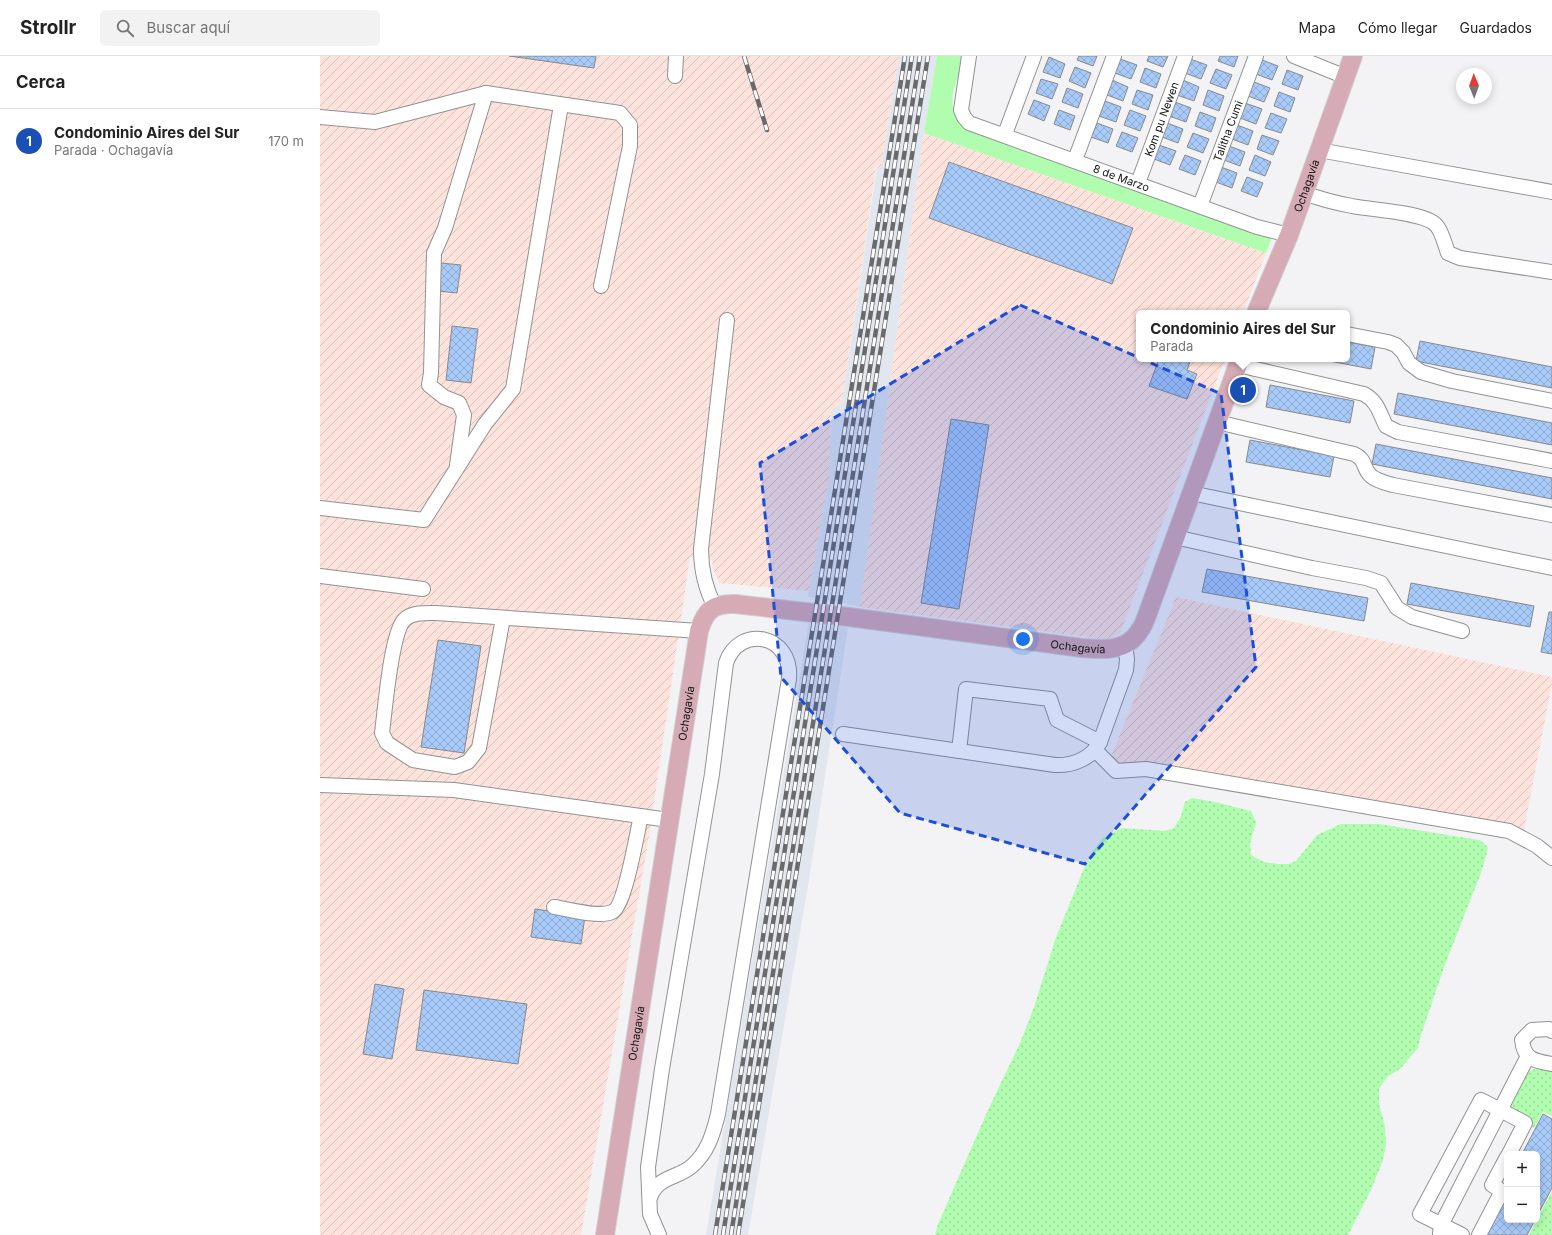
<!DOCTYPE html>
<html lang="es">
<head>
<meta charset="utf-8">
<style>
  :root { --surface:#fff; --page:#f2f2f2; --text:#222; --muted:#767676; --line:#e0e0e0; --accent:#1860af }
  body { margin:0; font-family:Inter,sans-serif; background:var(--page); color:var(--text) }
  .controls { position:absolute; right:12px; bottom:12px; display:grid; overflow:hidden; border-radius:6px; box-shadow:0 2px 10px #0003 }
  .controls button { width:36px; height:36px; display:grid; place-items:center; padding:0; border:0; border-bottom:1px solid var(--line); background:var(--surface); color:var(--text); font:20px sans-serif }
  .compass { position:absolute; left:1136px; top:12px; width:36px; height:36px; border-radius:50%; background:var(--surface); box-shadow:0 2px 10px #0003; rotate:359deg }
  .you { position:absolute; left:703px; top:583px; width:14px; height:14px; margin:-10px; border:3px solid #fff; border-radius:50%; background:#1a73e8; box-shadow:0 0 0 6px #1a73e833 }
  .badge { display:grid; place-items:center; width:26px; height:26px; border-radius:50%; background:var(--accent); color:#fff; font-size:13px; font-weight:700 }
  .pin { position:absolute; translate:-50% -50%; border:2px solid #fff; box-shadow:0 1px 4px #0006 }
  .popup { position:absolute; left:816px; top:254px; width:214px; height:52px; box-sizing:border-box; display:grid; place-content:center; border-radius:6px; background:var(--surface); filter:drop-shadow(0 1px 3px #0005); font-size:13px; white-space:nowrap; color:var(--muted) }
  .popup b { font-size:15px; color:var(--text) }
  .popup::after { content:''; position:absolute; left:50%; top:100%; margin-left:-8px; border:8px solid transparent; border-top-color:var(--surface) }
  .list { margin:0; padding:0; list-style:none }
  h2 { display:flex; justify-content:space-between; align-items:center; height:52px; margin:0; padding:0 16px; font-size:17px }
  h2 small { font-size:13px; font-weight:400; color:var(--muted) }
  .list li { display:grid; grid-template-columns:26px 1fr auto; gap:12px; align-items:center; box-sizing:border-box; height:64px; padding:0 16px; border-top:1px solid var(--line) }
  .list b { display:block; font-size:15px; white-space:nowrap }
  .list p { margin:0; font-size:13px; white-space:nowrap; color:var(--muted) }
  .list em { font-size:13px; font-style:normal; color:var(--muted) }
  .icon { flex:none; width:22px; height:22px; fill:none; stroke:currentColor; stroke-width:2; stroke-linecap:round; stroke-linejoin:round }
  .map { position:relative; flex:none; width:1232px; height:1179px; overflow:hidden }
  header { display:flex; align-items:center; gap:24px; box-sizing:border-box; height:56px; padding:0 20px; background:var(--surface); border-bottom:1px solid var(--line) }
  header strong { font-size:19px }
  nav { display:flex; gap:22px; margin-inline-start:auto; font-size:14px }
  .search { width:280px; height:36px; background:var(--page); display:flex; align-items:center; gap:10px; box-sizing:border-box; padding:0 14px; border-radius:6px; color:var(--muted); font-size:15px }
  main { display:flex }
  aside { flex:1; background:var(--surface) }
  .map>svg:first-child { display:block }
</style>
</head>
<body>
<header>
<strong>Strollr</strong>
<div class="search"><svg class="icon" aria-label="search" viewBox="0 0 24 24"><circle cx="10" cy="10" r="6"/><path d="M15 15l6 6"/></svg>Buscar aquí</div>
<nav><a>Mapa</a><a>Cómo llegar</a><a>Guardados</a></nav>
</header>
<main>
<aside>
<h2>Cerca<small></small></h2>
<ul class="list">
<li><span class="badge" style="background:#1a4fb4">1</span><div><b>Condominio Aires del Sur</b><p>Parada · Ochagavía</p></div><em>170 m</em></li>
</ul>
</aside>
<div class="map">
<svg width="1232" height="1179" viewBox="0 0 1232 1179">
  <defs>
    <pattern id="industrial-furrows" width="10" height="10" patternUnits="userSpaceOnUse"><rect width="10" height="10" fill="#fde3db"/><path d="M-1 1l2-2M0 10L10 0M9 11l2-2" fill="none" stroke="#d8c2bb"/></pattern>
    <pattern id="grass-dots" width="8" height="8" patternUnits="userSpaceOnUse"><rect width="8" height="8" fill="#b0fdb0"/><path d="M2 2h.1M6 6h.1" fill="none" stroke="#96d896" stroke-width="1.8" stroke-linecap="round"/></pattern>
    <pattern id="building-cross-hatch" width="8" height="8" patternUnits="userSpaceOnUse"><rect width="8" height="8" fill="#a7caf9"/><path d="M0 0l8 8M0 8l8-8" fill="none" stroke="#8facd4"/></pattern>
  </defs>
  <rect width="100%" height="100%" fill="#f3f3f5"/>
  <g fill="#e2e7ef">
    <polygon points="579,0 617,0 604,77 540,551 520,546 488,541 509,423 511,355 522,346 557,111 561,112"/>
    <polygon points="489,565 528,572 488,830 428,1179 386,1179"/>
  </g>
  <g fill="url(#industrial-furrows)">
    <polygon points="0,0 579,0 561,112 556,111 522,346 511,355 509,423 489,535 400,527 393,514 392,504 370,501 329,780 261,1179 0,1179"/>
    <polygon points="604,77 946,197 923,257 819,257 819,303 905,303 800,577 789,584 540,551"/>
    <polygon points="856,541 1232,621 1232,627 1203,779 788,708"/>
  </g>
  <g fill="url(#grass-dots)">
    <polygon points="872,742 895,746 931,755 936,766 930,788 931,799 944,806 958,808 968,808 976,805 997,779 1021,768 1059,768 1159,784 1165,788 1168,792 1166,800 1161,817 1124,911 1101,979 1098,992 1080,1013 1067,1021 1059,1033 1059,1048 1065,1070 1066,1088 1063,1104 1051,1134 1028,1179 615,1179 618,1168 668,1054 700,987 714,951 735,884 764,812 773,795 783,782 802,772 845,775 854,772 861,760 865,746"/>
    <polygon points="1218,1012 1232,1015 1232,1060 1223,1056 1214,1072 1186,1057 1209,1015"/>
    <polygon points="1232,1135 1232,1179 1209,1179"/>
  </g>
  <path fill="#b0fdb0" d="M617,0h28c-4,21 -17,33 -11,55l318,126 -6,16 -342,-120z"/>
  <g fill="url(#building-cross-hatch)" stroke="#88898a">
    <polygon points="189,0 276,0 274,12"/>
    <polygon points="759,0 777,0 773,10 757,4"/>
    <polygon points="829,0 848,0 843,11 827,5"/>
    <polygon points="900,0 918,0 914,11 898,5"/>
    <polygon points="729,1 745,8 740,22 723,16"/>
    <polygon points="800,3 817,9 811,23 795,17"/>
    <polygon points="870,3 887,9 881,23 865,17"/>
    <polygon points="942,4 958,10 952,24 936,18"/>
    <polygon points="755,11 771,17 765,32 749,25"/>
    <polygon points="825,12 841,18 836,32 820,26"/>
    <polygon points="896,13 912,19 906,33 890,27"/>
    <polygon points="967,14 983,20 978,34 962,28"/>
    <polygon points="721,23 738,28 732,43 716,37"/>
    <polygon points="792,24 808,31 803,45 787,39"/>
    <polygon points="863,24 879,31 874,45 857,39"/>
    <polygon points="934,26 950,32 944,46 928,40"/>
    <polygon points="747,32 763,38 758,52 742,46"/>
    <polygon points="817,34 833,39 828,54 812,48"/>
    <polygon points="888,34 904,40 899,55 883,49"/>
    <polygon points="959,36 975,42 970,56 954,50"/>
    <polygon points="714,44 730,50 724,65 708,58"/>
    <polygon points="785,45 801,51 796,66 779,60"/>
    <polygon points="855,46 871,52 866,66 849,60"/>
    <polygon points="925,47 942,53 936,68 920,62"/>
    <polygon points="739,54 755,60 750,74 734,68"/>
    <polygon points="810,54 826,60 820,75 804,69"/>
    <polygon points="880,56 896,62 891,76 875,70"/>
    <polygon points="951,57 967,63 961,77 945,72"/>
    <polygon points="777,67 793,73 788,87 771,81"/>
    <polygon points="847,67 863,73 858,87 842,81"/>
    <polygon points="917,69 933,75 928,89 912,83"/>
    <polygon points="802,76 818,82 812,96 796,90"/>
    <polygon points="873,77 889,83 883,97 867,91"/>
    <polygon points="942,79 959,85 953,99 937,93"/>
    <polygon points="839,89 856,95 850,109 834,103"/>
    <polygon points="909,90 925,96 920,110 904,104"/>
    <polygon points="865,99 881,105 875,119 859,113"/>
    <polygon points="935,99 951,106 945,120 929,114"/>
    <polygon points="629,106 813,172 792,228 609,162"/>
    <polygon points="901,111 917,117 912,132 896,126"/>
    <polygon points="927,121 943,127 937,141 921,135"/>
    <polygon points="121,207 141,209 137,237 118,235"/>
    <polygon points="132,270 158,273 151,327 126,324"/>
    <polygon points="1100,285 1232,311 1232,332 1096,305"/>
    <polygon points="1027,286 1055,291 1051,313 999,303 1027,303"/>
    <polygon points="839,303 871,303 867,314 877,318 867,343 829,330"/>
    <polygon points="950,329 1034,345 1030,367 946,351"/>
    <polygon points="1078,337 1232,367 1232,389 1074,358"/>
    <polygon points="631,363 669,369 639,553 601,547"/>
    <polygon points="930,384 1014,400 1010,421 926,406"/>
    <polygon points="1056,388 1232,422 1232,443 1052,408"/>
    <polygon points="887,513 1048,542 1044,565 882,536"/>
    <polygon points="1091,527 1214,550 1210,571 1087,548"/>
    <polygon points="1229,556 1232,556 1232,598 1221,596"/>
    <polygon points="118,584 161,590 144,697 101,691"/>
    <polygon points="215,853 265,860 261,888 211,881"/>
    <polygon points="55,928 84,933 72,1003 43,998"/>
    <polygon points="104,934 207,948 198,1008 96,994"/>
    <polygon points="1223,1058 1232,1063 1232,1132 1217,1160 1217,1098 1202,1098"/>
    <polygon points="1187,1126 1187,1164 1215,1164 1207,1179 1159,1179"/>
  </g>
  <g fill="none" stroke-linecap="round" stroke-linejoin="round">
    <defs>
      <g id="minor">
        <path id="s1" d="M649,0l-8,54 3,7 5,6 288,104 32,8"/>
        <polyline points="974,0 1026,21"/>
        <polyline points="355,20 356,0"/>
        <polyline points="0,61 55,66 166,37 300,57 310,69 310,90 281,230"/>
        <polyline points="685,78 714,0"/>
        <polyline points="999,94 1232,136"/>
        <polyline points="755,104 794,0"/>
        <path id="s2" d="M818,127l47,-127"/>
        <path d="M984,137c16,6 32,10 48,13 19,4 72,6 84,19 6,6 9,20 12,28l12,5 92,14"/>
        <path id="s3" d="M880,150l56,-150"/>
        <polyline points="1027,278 1068,286 1076,289 1083,296 1089,307 1101,316 1132,325 1232,345"/>
        <path d="M918,309l126,29c14,8 15,18 22,32l12,6 154,29"/>
        <path d="M897,366l137,32c13,6 8,14 17,22 6,5 15,7 22,9l159,30"/>
        <polyline points="137,409 144,359 139,347 124,341 109,329 111,317 114,197 125,172 166,37"/>
        <polyline points="871,437 1232,512"/>
        <polyline points="0,452 104,464 165,368 193,333 241,49"/>
        <polyline points="855,481 992,512 1046,522 1061,527 1077,552 1092,561 1142,575"/>
        <polyline points="0,520 103,533"/>
        <path d="M395,551c-10,-19 -14,-36 -14,-58l26,-229"/>
        <path d="M183,562l-24,130 -11,14 -13,5 -42,-7 -26,-17 -5,-10c3,-23 9,-99 22,-113 8,-8 21,-7 32,-7l263,18"/>
        <path d="M523,678l212,31c18,1 37,-7 45,-23l26,-72 1,-11 -2,-14"/>
        <polyline points="775,694 796,715 826,713 1189,775 1217,790 1232,802"/>
        <polyline points="639,695 646,633 730,643 737,664 780,686"/>
        <polyline points="0,729 134,734 349,764"/>
        <path d="M234,851c15,2 44,11 58,5 13,-5 25,-80 29,-96"/>
        <path d="M1232,975l-3,-2 -17,1 -10,10c2,20 13,21 30,24"/>
        <path d="M330,1142c7,-22 27,-19 42,-32 16,-14 21,-32 26,-52l71,-435c4,-45 -50,-55 -63,-16l-14,111 -50,295 -14,98 2,47 9,21"/>
        <polyline points="1120,1178 1121,1169 1208,1000"/>
        <polyline points="1142,1179 1100,1158 1161,1044 1205,1067 1189,1098"/>
        <polyline points="1159,1179 1182,1135 1172,1129 1187,1101"/>
      </g>
      <g id="major">
        <path id="s4" d="M936,257l33,-78 64,-179"/>
        <path id="s5" d="M285,1179l94,-604c6,-20 14,-28 36,-27l114,13 233,31c21,2 45,4 58,-18 5,-7 7,-15 10,-23l90,-248"/>
      </g>
    </defs>
    <use href="#minor" stroke="#919293" stroke-width="16"/>
    <use href="#major" stroke="#cfd0d0" stroke-width="20"/>
    <use href="#minor" stroke="#fff" stroke-width="14"/>
    <use href="#major" stroke="#d6abb5" stroke-width="18"/>
    <defs>
      <g id="rail">
        <polyline points="424,0 447,74"/>
        <polyline points="395,1179 585,0"/>
        <polyline points="403,1179 592,0"/>
        <polyline points="411,1179 600,0"/>
        <polyline points="418,1179 608,0"/>
      </g>
    </defs>
    <use href="#rail" stroke="#696a6b" stroke-width="4.5"/>
    <use href="#rail" stroke="#fff" stroke-width="3" stroke-dasharray="9" stroke-linecap="butt"/>
  </g>
  <path fill="#1d4ed8" fill-opacity="0.2" stroke="#1d4ed8" stroke-width="3" stroke-dasharray="8 5" stroke-linejoin="round" d="M700,249l201,89 35,273 -171,197 -185,-51 -119,-136 -21,-214z"/>
  <g text-anchor="middle" dominant-baseline="central" stroke-width="4" stroke-linejoin="round" paint-order="stroke">
    <g font-size="11" fill="#111212" stroke="#fff">
      <text stroke="none"><textPath href="#s2" startOffset="68">Kom pu Newen</textPath></text>
      <text stroke="none"><textPath href="#s3" startOffset="80">Talitha Cumi</textPath></text>
      <text stroke="none"><textPath href="#s1" startOffset="232">8 de Marzo</textPath></text>
      <text stroke="none"><textPath href="#s4" startOffset="137">Ochagavía</textPath></text>
      <text stroke="none"><textPath href="#s5" startOffset="1007">Ochagavía</textPath></text>
      <text stroke="none"><textPath href="#s5" startOffset="528">Ochagavía</textPath></text>
      <text stroke="none"><textPath href="#s5" startOffset="204">Ochagavía</textPath></text>
    </g>
  </g>
</svg>
<div class="controls">
<button>+</button>
<button>−</button>
</div>
<svg class="compass" viewBox="-18 -18 36 36"><path d="M0-13l5 13h-10z" fill="#e53935"/><path d="M0 13l5-13h-10z" fill="#767676"/></svg>
<div class="you"></div>
<div class="pin badge" style="left:923px;top:334px;background:#1a4fb4">1</div>
<div class="popup"><b>Condominio Aires del Sur</b>Parada</div>
</div>
</main>
</body>
</html>
